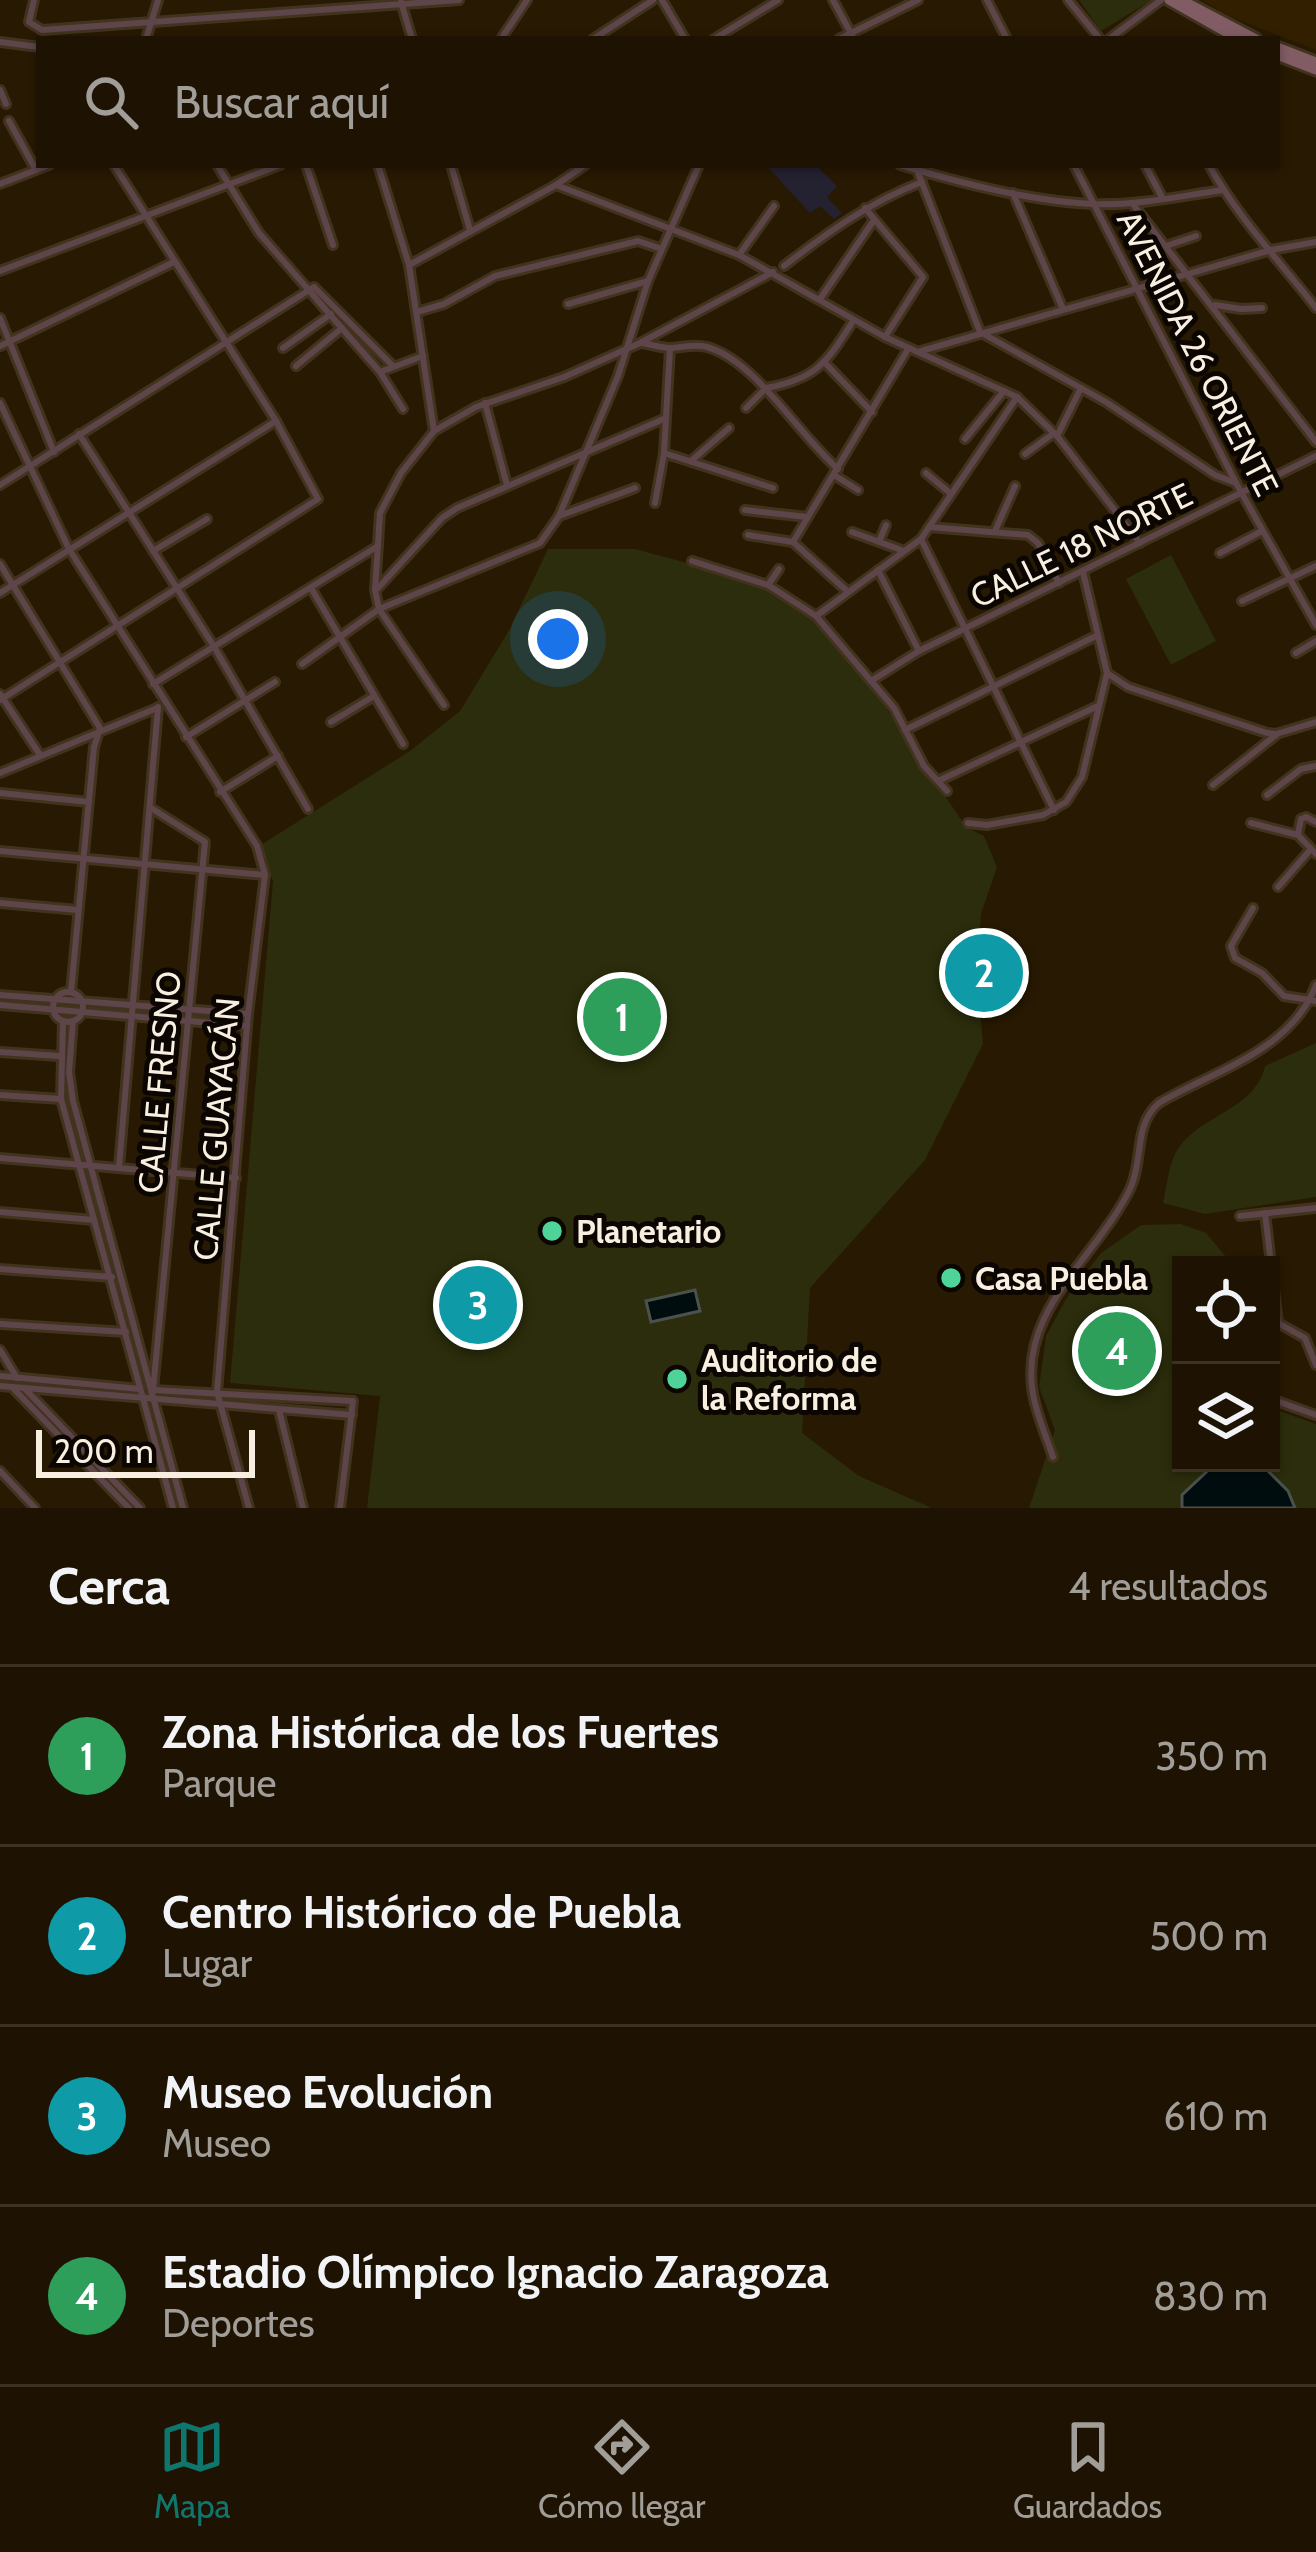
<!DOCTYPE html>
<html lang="es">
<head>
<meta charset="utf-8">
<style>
  :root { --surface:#1e1302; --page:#261c0c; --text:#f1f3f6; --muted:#a19e99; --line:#3c3224; --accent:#0f766e }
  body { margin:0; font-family:Cabin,sans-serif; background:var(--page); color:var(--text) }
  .controls { position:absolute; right:36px; bottom:36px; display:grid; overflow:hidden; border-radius:0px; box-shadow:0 3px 9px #0004 }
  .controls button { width:108px; height:108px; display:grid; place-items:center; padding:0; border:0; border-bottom:3px solid var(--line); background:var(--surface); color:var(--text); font:60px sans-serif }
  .scale { position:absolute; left:36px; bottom:30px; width:219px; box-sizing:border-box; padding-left:12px; border:6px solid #f9efe0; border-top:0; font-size:33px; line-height:42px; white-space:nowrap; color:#f9efe0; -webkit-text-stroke:9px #0b0601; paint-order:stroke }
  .you { position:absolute; left:558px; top:639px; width:42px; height:42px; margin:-30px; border:9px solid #fff; border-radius:50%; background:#1a73e8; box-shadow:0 0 0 18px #1a73e833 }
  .badge { display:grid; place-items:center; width:78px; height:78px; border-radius:50%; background:var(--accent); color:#fff; font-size:39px; font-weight:700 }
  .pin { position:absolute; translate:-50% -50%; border:6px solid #fff; box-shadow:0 3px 12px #0006 }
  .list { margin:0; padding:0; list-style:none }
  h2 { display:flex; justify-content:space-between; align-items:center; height:156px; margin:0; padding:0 48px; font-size:51px }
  h2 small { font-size:39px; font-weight:400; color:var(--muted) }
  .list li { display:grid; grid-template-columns:78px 1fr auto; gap:36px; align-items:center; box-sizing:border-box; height:180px; padding:0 48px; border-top:3px solid var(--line) }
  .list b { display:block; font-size:45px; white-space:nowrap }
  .list p { margin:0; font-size:39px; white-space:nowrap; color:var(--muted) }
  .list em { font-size:39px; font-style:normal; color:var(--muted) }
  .icon { flex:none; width:66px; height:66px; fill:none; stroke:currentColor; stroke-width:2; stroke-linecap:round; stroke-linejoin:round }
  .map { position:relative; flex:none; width:1316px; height:1508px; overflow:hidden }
  .search { position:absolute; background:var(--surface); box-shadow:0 3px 9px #0004; left:36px; right:36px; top:36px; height:132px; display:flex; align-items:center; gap:30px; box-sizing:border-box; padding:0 42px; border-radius:0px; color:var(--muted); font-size:45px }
  .sheet { height:876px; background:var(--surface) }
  nav { display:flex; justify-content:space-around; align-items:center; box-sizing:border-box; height:168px; border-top:3px solid var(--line); background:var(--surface); font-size:33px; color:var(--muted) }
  nav a { display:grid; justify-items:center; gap:6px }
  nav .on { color:var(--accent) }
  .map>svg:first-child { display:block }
</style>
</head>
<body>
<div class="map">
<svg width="1316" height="1508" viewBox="0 0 1316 1508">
  <rect width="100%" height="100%" fill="#281902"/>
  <polygon fill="#242131" points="766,165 819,165 819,169 837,186 827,197 842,213 834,219 820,206 810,213"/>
  <polygon fill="#321f00" points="1202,0 1316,0 1316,50 1229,16"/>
  <g fill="#2b2d0c">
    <polygon points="1079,0 1152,0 1101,31"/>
    <polygon points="548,549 635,549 765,584 799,606 863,674 966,827 984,836 997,867 981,914 977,970 983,1044 925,1160 810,1288 802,1433 859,1476 932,1508 367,1508 380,1396 230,1383 273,881 259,846 410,751 460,711 508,632"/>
    <polygon points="1171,555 1216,641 1171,665 1126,579"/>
    <path d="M1316,1043v154l-111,17 -42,-11c4,-17 6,-44 17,-57 24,-32 75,-37 85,-80z"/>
    <polygon points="1181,1224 1206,1233 1233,1265 1181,1265 1181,1463 1271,1463 1271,1408 1316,1424 1316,1508 1029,1508 1055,1430 1039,1387 1046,1336 1066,1299 1101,1253 1141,1225"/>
  </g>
  <g fill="#000d0e" stroke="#4b514d" stroke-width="3">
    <polygon points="695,1290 700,1311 651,1322 646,1301"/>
    <polygon points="1216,1463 1260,1463 1288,1491 1295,1508 1182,1508 1182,1495"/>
  </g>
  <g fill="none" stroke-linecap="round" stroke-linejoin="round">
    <defs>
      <g id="street">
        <polyline points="34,0 29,22 42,30 459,0"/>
        <polyline points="662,0 685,39"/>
        <polyline points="833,0 854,39"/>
        <polyline points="987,0 1007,39"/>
        <polyline points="1068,0 1100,39"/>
        <polyline points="401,2 412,39"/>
        <polyline points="146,39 158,0"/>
        <polyline points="501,39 527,0"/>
        <polyline points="593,39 653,0"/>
        <polyline points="714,39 778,0"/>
        <polyline points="839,39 918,0"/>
        <polyline points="1109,39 1161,0"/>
        <polyline points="0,42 39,47"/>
        <polyline points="0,90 6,104"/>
        <polyline points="9,121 36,170"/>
        <polyline points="217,165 259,233 380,372 403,409"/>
        <polyline points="306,165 333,245"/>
        <polyline points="378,165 409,265 434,431"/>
        <polyline points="451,165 470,230"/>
        <path d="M900,165c61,18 129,36 192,39 44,2 88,-8 131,-14"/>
        <polyline points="915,165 980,332 1106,402 1215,475 1236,483"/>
        <polyline points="1074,165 1236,483 1316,625"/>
        <polyline points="1145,165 1163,199"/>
        <path d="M1209,165c29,53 70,95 107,143"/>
        <polyline points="0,184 49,165"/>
        <polyline points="556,185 739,255 885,337 1017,397 1057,436 1140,543"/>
        <polyline points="1013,193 1063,309"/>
        <polyline points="1132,203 1316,442"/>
        <polyline points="865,208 923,277 885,337"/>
        <polyline points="1166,246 1196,236"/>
        <polyline points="739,255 774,206"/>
        <polyline points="409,265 556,185 585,165"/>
        <path d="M784,266c44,-34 86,-64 138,-84"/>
        <polyline points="0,271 280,165"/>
        <polyline points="315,288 393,366"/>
        <polyline points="820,299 874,220"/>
        <polyline points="568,304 648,281"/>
        <polyline points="1215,305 1241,309 1262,308"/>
        <polyline points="417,312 444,304 495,276 638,241 662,249"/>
        <polyline points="0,318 54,452"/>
        <path d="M641,343c9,1 20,5 28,5 13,0 24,-5 38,-1 48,13 91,87 131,122"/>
        <polyline points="0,346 174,262"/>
        <polyline points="283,348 331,314"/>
        <polyline points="921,351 1271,250 1316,242"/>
        <polyline points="826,364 872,412"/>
        <polyline points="296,366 342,328"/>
        <polyline points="380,372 423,356"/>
        <path d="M766,388c51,-9 61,-26 87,-67"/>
        <polyline points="0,403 69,549 257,846 265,875 248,1014 217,1392 249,1508"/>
        <polyline points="485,403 507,485"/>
        <polyline points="746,408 766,388"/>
        <polyline points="79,434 213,645 308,809"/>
        <polyline points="1057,436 1081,388"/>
        <polyline points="965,439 1004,391"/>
        <polyline points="664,453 773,488"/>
        <polyline points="1025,454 1054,433"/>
        <polyline points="691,461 729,428"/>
        <polyline points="926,473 950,493"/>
        <polyline points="834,475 858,490"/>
        <polyline points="0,485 314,287"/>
        <polyline points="655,503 664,453 670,348"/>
        <polyline points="745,510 807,517"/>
        <polyline points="559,516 635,488"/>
        <polyline points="929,527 1028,535 1038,543 1059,583"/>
        <polyline points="995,531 1015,486"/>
        <polyline points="852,532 904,551"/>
        <polyline points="748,535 793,542"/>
        <polyline points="921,539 1054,810"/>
        <polyline points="793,542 908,349"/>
        <polyline points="793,542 847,591"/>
        <polyline points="879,542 886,525"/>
        <polyline points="153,551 207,519"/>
        <polyline points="1220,553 1262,531"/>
        <polyline points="692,561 768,585 816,616 894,708 924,766 947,791"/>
        <polyline points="0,564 100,728 94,747 71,992"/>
        <polyline points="878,570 919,651"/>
        <polyline points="768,585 779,569"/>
        <polyline points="311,588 403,744"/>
        <polyline points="378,588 442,518 457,508 666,418"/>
        <polyline points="0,593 276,421"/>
        <polyline points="1242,601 1316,566"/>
        <polyline points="816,616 921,539 1017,397"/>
        <polyline points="1296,653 1316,641"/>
        <polyline points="302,664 379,609 540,543 559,516 618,376 648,281 699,165"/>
        <polyline points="1107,673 1128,687 1267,733 1276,734 1316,722"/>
        <polyline points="871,681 919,651 1316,456"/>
        <polyline points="153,684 378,546"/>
        <polyline points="0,694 40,755"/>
        <polyline points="0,700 318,499 276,421 114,165"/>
        <polyline points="444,705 379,609 375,590 380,513 401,473 434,431 476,407 564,377 640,343 773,272"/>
        <polyline points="331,722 374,696"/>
        <polyline points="905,730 1096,636"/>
        <polyline points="186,737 275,682"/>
        <polyline points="0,773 157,708"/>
        <polyline points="938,781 1098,706"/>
        <polyline points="1213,785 1276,735"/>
        <polyline points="220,792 278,756"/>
        <polyline points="0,793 89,802"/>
        <polyline points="1267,795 1301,769 1316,766"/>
        <polyline points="151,808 205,842 153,1390"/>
        <polyline points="968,823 987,825 1043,815 1066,802 1082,777 1107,673 1083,572"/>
        <polyline points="1251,823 1298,835 1316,854"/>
        <polyline points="1298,834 1301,819 1306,817 1316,822"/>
        <polyline points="0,851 265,875"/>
        <polyline points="1278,887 1311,849"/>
        <polyline points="0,903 78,910"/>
        <polyline points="1253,908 1231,946 1235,958 1262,973 1284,996 1316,1001"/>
        <circle cx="68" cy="1007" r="15"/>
        <polyline points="0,995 248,1014"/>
        <polyline points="0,1005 247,1026"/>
        <polyline points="63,1021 61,1099 173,1508"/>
        <polyline points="73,1021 69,1072 73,1101 183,1508"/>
        <polyline points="0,1052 59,1056"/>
        <polyline points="0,1095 61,1099"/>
        <polyline points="0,1158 236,1178"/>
        <polyline points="119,1167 158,707"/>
        <polyline points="0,1212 94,1220"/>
        <polyline points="1265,1213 1278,1323 1305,1338 1316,1365"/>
        <polyline points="1240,1216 1316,1208"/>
        <polyline points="0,1269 112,1277"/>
        <polyline points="0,1324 126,1332"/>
        <polyline points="0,1350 17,1378"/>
        <polyline points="0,1376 140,1389"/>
        <polyline points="0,1386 352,1415"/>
        <polyline points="13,1388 129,1508"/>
        <polyline points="25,1389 140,1508"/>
        <polyline points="153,1390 353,1401 340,1508"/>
        <polyline points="1271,1399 1316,1415"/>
        <polyline points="279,1410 303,1508"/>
        <path d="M1053,1457c-7,-21 -16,-41 -20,-63 -15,-84 64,-137 97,-205 14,-29 3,-64 29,-86 56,-33 132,-52 157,-118"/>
        <polyline points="0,1471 35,1508"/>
      </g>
      <g id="secondary">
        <polyline points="1169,0 1238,39"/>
        <polyline points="1182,0 1256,39"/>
        <polyline points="1277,47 1316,62"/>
        <polyline points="1277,55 1316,70"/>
      </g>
    </defs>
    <use href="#street" stroke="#41331d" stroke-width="12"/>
    <use href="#secondary" stroke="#41331d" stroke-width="15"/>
    <use href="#street" stroke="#5d454a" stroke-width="6"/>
    <use href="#secondary" stroke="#815c64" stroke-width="9"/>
  </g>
  <g fill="#4ed399" stroke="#0b0601" stroke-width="4.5">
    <circle cx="552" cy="1231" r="12"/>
    <circle cx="951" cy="1278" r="12"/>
    <circle cx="677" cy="1379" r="12"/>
  </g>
  <g text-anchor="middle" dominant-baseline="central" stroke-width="10" stroke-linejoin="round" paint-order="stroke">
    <g font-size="33" fill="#f9efe0" stroke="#0b0601">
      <text transform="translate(1198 353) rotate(63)">AVENIDA 26 ORIENTE</text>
      <text transform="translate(1081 545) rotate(-26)">CALLE 18 NORTE</text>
      <text transform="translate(159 1082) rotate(-85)">CALLE FRESNO</text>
      <text transform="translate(216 1129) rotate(-85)">CALLE GUAYACÁN</text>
    </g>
    <g font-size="33" font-weight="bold" fill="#f9efe0" stroke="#0b0601" text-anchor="start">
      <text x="576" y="1231">Planetario</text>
      <text x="975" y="1278">Casa Puebla</text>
      <text x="701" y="1360">Auditorio de<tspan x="701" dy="38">la Reforma</tspan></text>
    </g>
  </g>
</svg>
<div class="controls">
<button><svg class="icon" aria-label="locate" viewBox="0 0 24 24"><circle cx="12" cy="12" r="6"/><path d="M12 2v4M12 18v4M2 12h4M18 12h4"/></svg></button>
<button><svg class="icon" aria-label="layers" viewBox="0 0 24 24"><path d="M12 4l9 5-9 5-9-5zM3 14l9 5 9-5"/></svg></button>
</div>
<div class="scale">200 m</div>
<div class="you"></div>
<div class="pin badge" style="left:622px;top:1017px;background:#2e9e5b">1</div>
<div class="pin badge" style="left:984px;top:973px;background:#0f9aa8">2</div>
<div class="pin badge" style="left:478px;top:1305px;background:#0f9aa8">3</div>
<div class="pin badge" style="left:1117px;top:1351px;background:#2e9e5b">4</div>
<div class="search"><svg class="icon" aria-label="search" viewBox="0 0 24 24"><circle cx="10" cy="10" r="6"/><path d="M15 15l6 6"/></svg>Buscar aquí</div>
</div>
<section class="sheet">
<h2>Cerca<small>4 resultados</small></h2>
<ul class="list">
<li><span class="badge" style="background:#2e9e5b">1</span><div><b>Zona Histórica de los Fuertes</b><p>Parque</p></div><em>350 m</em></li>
<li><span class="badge" style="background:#0f9aa8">2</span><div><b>Centro Histórico de Puebla</b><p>Lugar</p></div><em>500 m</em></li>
<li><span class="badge" style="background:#0f9aa8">3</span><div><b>Museo Evolución</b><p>Museo</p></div><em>610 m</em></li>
<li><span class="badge" style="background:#2e9e5b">4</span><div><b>Estadio Olímpico Ignacio Zaragoza</b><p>Deportes</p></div><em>830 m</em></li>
</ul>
</section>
<nav>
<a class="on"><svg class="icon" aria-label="map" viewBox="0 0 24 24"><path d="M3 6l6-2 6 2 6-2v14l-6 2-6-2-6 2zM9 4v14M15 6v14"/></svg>Mapa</a>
<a><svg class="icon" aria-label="directions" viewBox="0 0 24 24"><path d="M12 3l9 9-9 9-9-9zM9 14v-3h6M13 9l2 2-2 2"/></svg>Cómo llegar</a>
<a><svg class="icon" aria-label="saved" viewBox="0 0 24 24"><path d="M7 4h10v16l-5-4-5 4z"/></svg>Guardados</a>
</nav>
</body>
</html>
